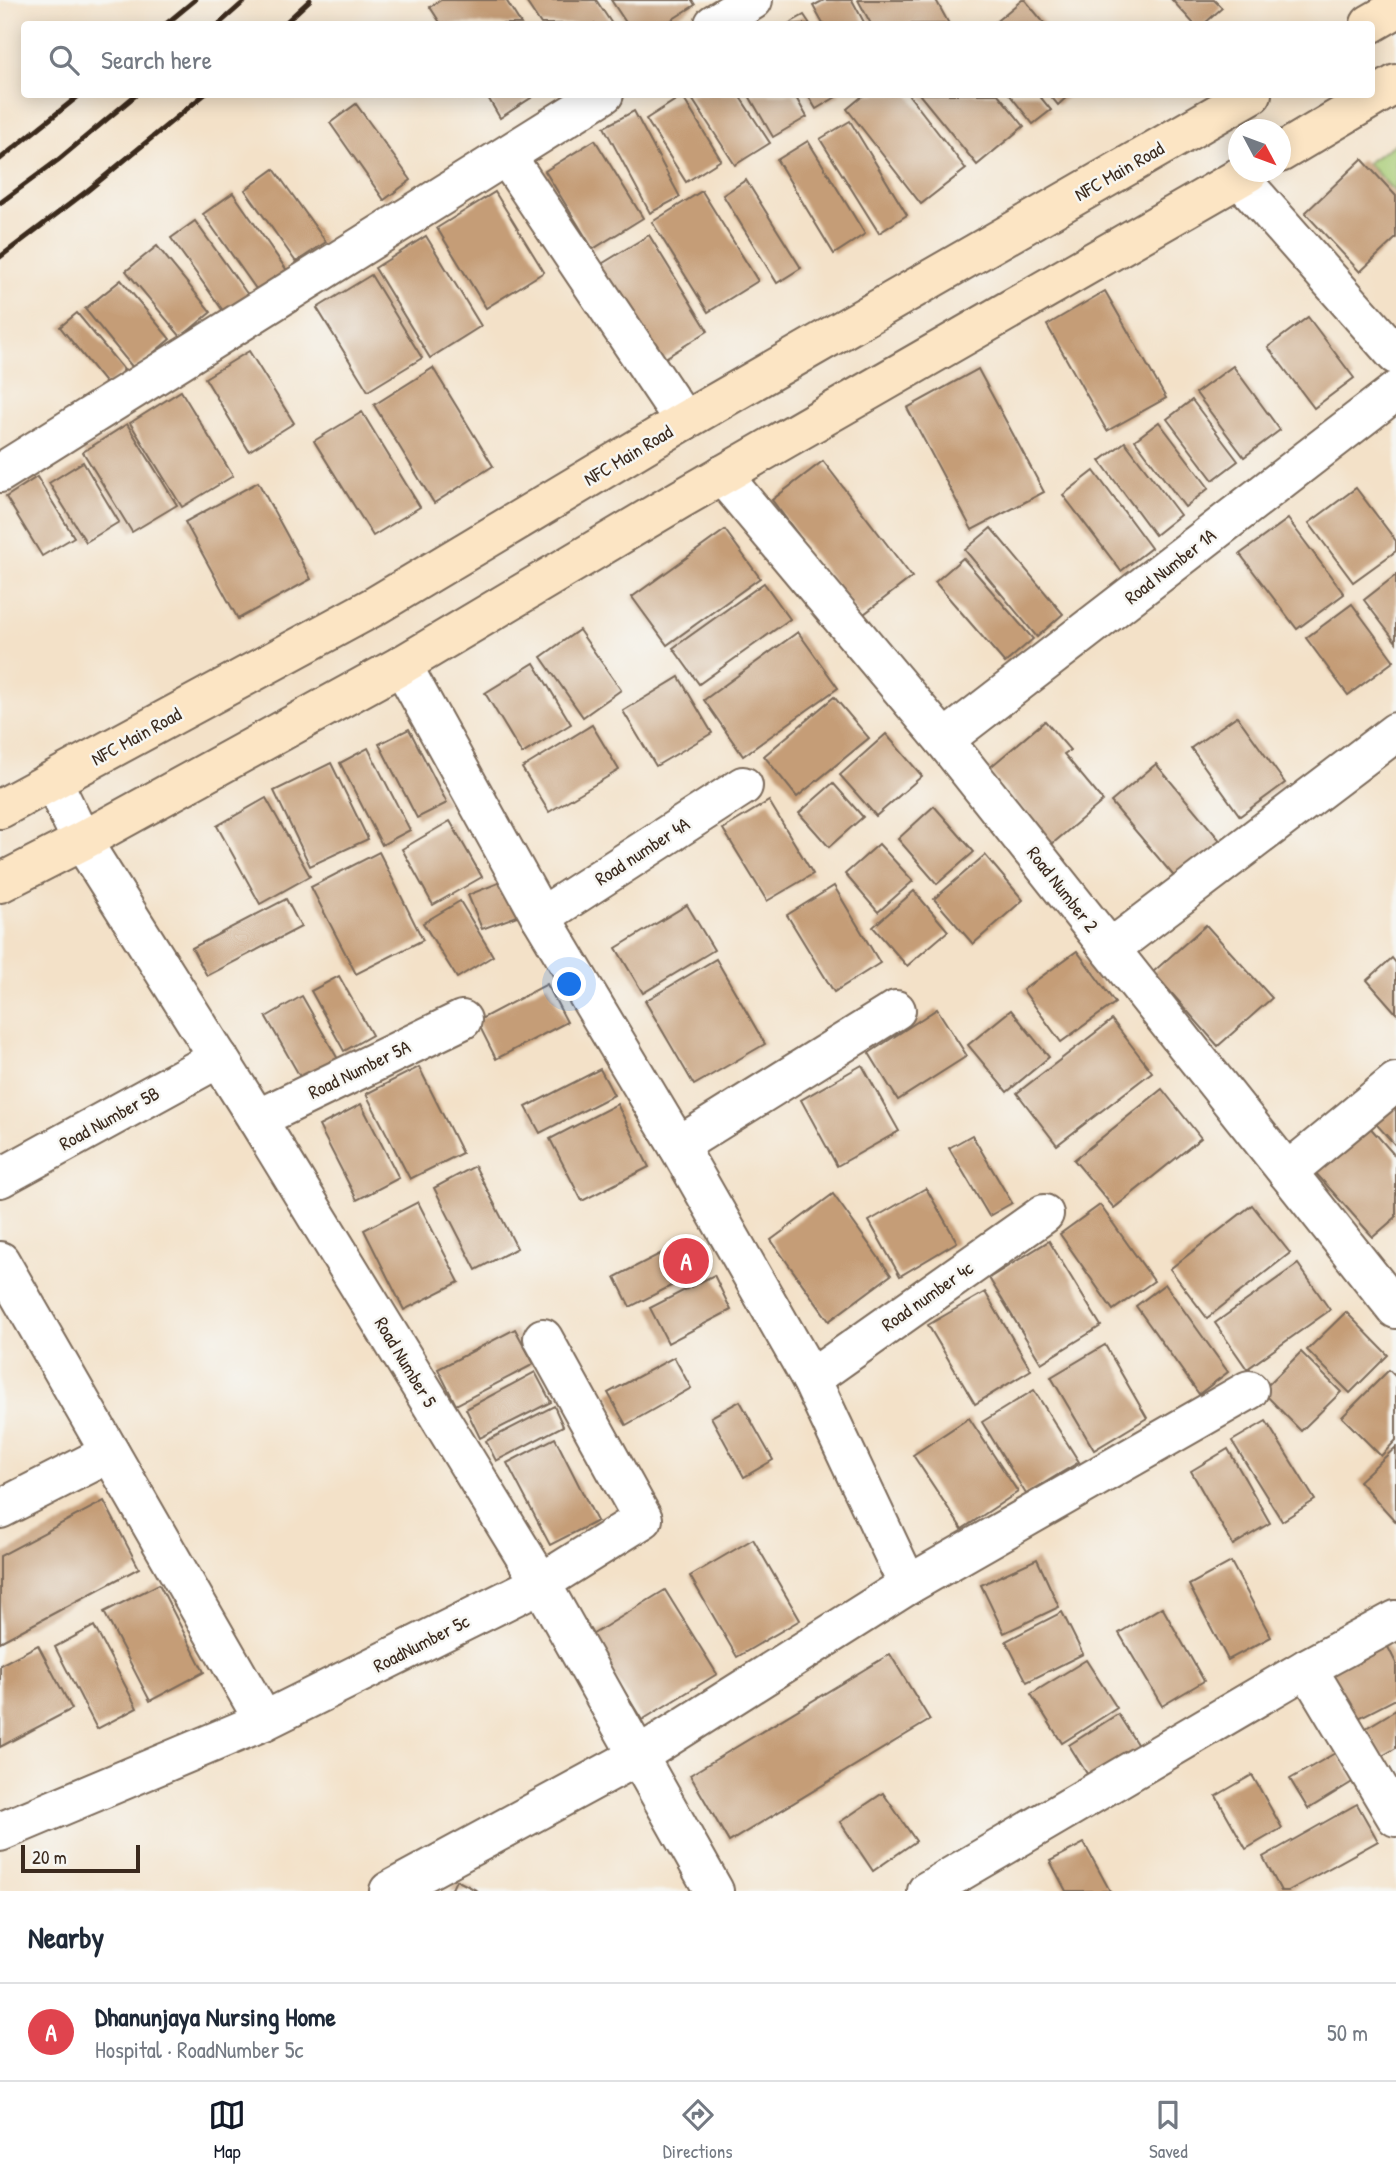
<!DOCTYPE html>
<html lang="en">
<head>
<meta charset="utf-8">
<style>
  :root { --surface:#fff; --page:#f6f6f7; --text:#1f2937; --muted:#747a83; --line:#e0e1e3; --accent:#111827 }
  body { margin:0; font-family:"Patrick Hand",sans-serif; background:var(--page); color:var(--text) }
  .compass { position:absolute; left:1228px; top:119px; width:63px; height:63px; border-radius:50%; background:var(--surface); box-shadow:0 4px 18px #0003; rotate:131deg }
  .scale { position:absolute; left:21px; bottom:18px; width:119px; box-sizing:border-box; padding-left:7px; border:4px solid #3b2a1e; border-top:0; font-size:19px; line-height:24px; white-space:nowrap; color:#3b2a1e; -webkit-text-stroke:5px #f6f6f2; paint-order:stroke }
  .you { position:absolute; left:570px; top:985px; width:24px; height:24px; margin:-18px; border:5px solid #fff; border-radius:50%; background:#1a73e8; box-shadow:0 0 0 10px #1a73e833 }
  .badge { display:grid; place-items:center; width:46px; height:46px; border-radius:50%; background:var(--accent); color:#fff; font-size:23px; font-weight:700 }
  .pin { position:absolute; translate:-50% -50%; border:4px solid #fff; box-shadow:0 2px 7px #0006 }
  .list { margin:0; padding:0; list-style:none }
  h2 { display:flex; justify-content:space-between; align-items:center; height:91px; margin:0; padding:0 28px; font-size:30px }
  h2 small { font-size:23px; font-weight:400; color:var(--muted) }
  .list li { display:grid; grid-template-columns:46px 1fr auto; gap:21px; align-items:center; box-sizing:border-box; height:98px; padding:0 28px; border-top:2px solid var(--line) }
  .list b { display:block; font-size:26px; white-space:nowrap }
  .list p { margin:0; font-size:23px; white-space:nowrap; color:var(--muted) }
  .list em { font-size:23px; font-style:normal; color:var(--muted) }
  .icon { flex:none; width:38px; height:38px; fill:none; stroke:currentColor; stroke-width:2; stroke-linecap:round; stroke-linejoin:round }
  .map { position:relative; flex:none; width:1396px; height:1891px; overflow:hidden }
  .search { position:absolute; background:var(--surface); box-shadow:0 4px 18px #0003; left:21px; right:21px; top:21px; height:77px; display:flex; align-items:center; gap:18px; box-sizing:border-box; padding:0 24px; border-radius:7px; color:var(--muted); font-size:26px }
  .sheet { height:189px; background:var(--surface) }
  nav { display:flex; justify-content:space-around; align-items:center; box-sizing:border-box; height:98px; border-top:2px solid var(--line); background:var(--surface); font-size:19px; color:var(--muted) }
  nav a { display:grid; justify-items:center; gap:4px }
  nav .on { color:var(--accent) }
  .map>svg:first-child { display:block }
</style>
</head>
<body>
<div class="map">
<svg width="1396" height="1891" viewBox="0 0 1396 1891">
  <rect width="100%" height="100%" fill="#f6f6f2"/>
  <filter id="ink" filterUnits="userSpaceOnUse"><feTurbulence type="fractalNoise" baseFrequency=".0143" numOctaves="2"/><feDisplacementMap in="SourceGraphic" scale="14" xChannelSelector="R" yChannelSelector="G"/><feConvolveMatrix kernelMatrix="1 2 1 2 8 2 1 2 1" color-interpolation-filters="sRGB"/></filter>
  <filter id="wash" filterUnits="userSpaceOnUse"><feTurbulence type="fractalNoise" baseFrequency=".00686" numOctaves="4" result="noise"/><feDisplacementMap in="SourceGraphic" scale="28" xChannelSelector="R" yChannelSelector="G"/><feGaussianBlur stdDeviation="1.57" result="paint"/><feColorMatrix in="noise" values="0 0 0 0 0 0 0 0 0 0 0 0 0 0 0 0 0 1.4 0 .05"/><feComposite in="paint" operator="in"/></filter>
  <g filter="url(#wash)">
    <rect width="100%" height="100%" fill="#f3e1c8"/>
    <polygon fill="#a7cb74" stroke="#717a49" stroke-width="2" points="1396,143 1396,193 1367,163"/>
    <g id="blocks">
      <g fill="#c59d77">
        <polygon points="441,0 506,0 521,24 441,24 430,7"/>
        <polygon points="525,0 596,0 612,24 541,24"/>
        <polygon points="611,0 692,0 695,5 665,24 627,24"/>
        <polygon points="824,0 852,0 865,24 823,24 813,6"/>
        <polygon points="858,0 936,0 949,24 871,24"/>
        <polygon points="1022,0 1025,0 1045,24 993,24"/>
        <polygon points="1172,0 1214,0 1222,8 1204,24 1194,24"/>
        <polygon points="804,15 810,24 788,24"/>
        <polygon points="486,94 537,94 500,118"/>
        <polygon points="689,94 738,94 770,143 735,165"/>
        <polygon points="748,94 794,94 807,117 773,137"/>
        <polygon points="807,94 841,94 816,109"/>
        <polygon points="865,94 908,94 966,169 921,204 847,109"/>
        <polygon points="919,94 998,94 1024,126 977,165"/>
        <polygon points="1009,94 1038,94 1051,110 1033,124"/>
        <polygon points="1049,94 1070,94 1058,105"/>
        <polygon points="682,96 721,160 686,182 646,119"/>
        <polygon points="356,104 411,180 384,200 330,123"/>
        <polygon points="634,111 680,197 650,213 604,127"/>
        <polygon points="850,121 907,215 879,233 820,139"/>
        <polygon points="595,140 643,218 593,249 545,171"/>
        <polygon points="808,141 865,234 834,254 777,160"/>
        <polygon points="1362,159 1396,196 1396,238 1360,272 1305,213"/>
        <polygon points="274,169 326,242 296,262 245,190"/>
        <polygon points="746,180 801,268 777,283 723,195"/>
        <polygon points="702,191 758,281 708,312 652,222"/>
        <polygon points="495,192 544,272 486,308 437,228"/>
        <polygon points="233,193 288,272 259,293 203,214"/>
        <polygon points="195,221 248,295 224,312 171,238"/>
        <polygon points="649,235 708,331 654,365 595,268"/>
        <polygon points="426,236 481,326 430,358 375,268"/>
        <polygon points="157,246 211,312 181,337 126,271"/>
        <polygon points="371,275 422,358 368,391 317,308"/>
        <polygon points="121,280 170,339 134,369 85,309"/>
        <polygon points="1105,291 1166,398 1107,431 1047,325"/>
        <polygon points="77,313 124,370 107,385 60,327"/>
        <polygon points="1308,317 1354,378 1314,408 1268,347"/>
        <polygon points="249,351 294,423 249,451 205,378"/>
        <polygon points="1233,366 1280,430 1244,457 1196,393"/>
        <polygon points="433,368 493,466 434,503 374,405"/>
        <polygon points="978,369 1044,492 972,530 907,408"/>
        <polygon points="181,391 233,476 182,507 130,423"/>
        <polygon points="1192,400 1238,461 1213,480 1167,419"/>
        <polygon points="362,412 420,507 373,536 314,441"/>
        <polygon points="1159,422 1209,488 1185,507 1135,440"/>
        <polygon points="127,424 177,505 132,532 83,452"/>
        <polygon points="1125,442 1180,515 1155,535 1100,461"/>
        <polygon points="823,461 912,577 860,617 772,500"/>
        <polygon points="83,462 119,522 86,542 49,483"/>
        <polygon points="1094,471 1151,548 1121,571 1063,495"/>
        <polygon points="37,477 74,537 42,556 6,497"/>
        <polygon points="258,482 311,579 238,619 185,522"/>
        <polygon points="1356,488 1396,541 1396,551 1353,582 1309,523"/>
        <polygon points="1288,519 1344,594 1297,629 1240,554"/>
        <polygon points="991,528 1063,614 1037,637 965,550"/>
        <polygon points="725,530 760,578 667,645 632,597"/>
        <polygon points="963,558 1033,639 1005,663 935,582"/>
        <polygon points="1396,575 1396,642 1364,600"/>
        <polygon points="764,583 790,619 699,684 673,648"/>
        <polygon points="1352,604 1394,661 1348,695 1306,638"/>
        <polygon points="579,630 621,690 583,717 541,657"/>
        <polygon points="798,632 838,688 743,756 704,700"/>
        <polygon points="534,663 571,724 522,754 485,693"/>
        <polygon points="679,677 712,733 656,766 623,711"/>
        <polygon points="834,697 869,738 797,797 764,756"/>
        <polygon points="1237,716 1285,783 1240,816 1191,748"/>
        <polygon points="1045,721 1070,750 1064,754 1103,801 1052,844 988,769"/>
        <polygon points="592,725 619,770 549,812 522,768"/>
        <polygon points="409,729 447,803 417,818 379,744"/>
        <polygon points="886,734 922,776 876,816 840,775"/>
        <polygon points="368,748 410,830 382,845 340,763"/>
        <polygon points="331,763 368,839 310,866 274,791"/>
        <polygon points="1156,764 1223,844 1178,881 1111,802"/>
        <polygon points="833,783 863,817 829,847 799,813"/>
        <polygon points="266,798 310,876 260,904 217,826"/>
        <polygon points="769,801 813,874 767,901 723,829"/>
        <polygon points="934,806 974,852 937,884 898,839"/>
        <polygon points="450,821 482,877 433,905 402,849"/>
        <polygon points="879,844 913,881 878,912 845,874"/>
        <polygon points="379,852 423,940 356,974 311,887"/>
        <polygon points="985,855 1023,900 973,944 934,899"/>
        <polygon points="506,880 520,915 482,929 468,895"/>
        <polygon points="834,886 880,963 834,992 787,915"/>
        <polygon points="914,891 948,931 907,966 873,927"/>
        <polygon points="286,899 301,927 207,976 192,948"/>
        <polygon points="460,901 493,956 457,978 423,923"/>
        <polygon points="687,905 714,950 643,993 616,948"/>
        <polygon points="1206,925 1272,998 1218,1046 1153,972"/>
        <polygon points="1077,951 1115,1003 1061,1042 1023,990"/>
        <polygon points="1392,958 1396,963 1396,1013 1367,980"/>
        <polygon points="716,959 765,1044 694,1085 645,1001"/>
        <polygon points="339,976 372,1035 344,1051 311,991"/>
        <polygon points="547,984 567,1022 496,1059 477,1021"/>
        <polygon points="302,996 339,1061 303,1082 266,1017"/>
        <polygon points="937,1009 967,1056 898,1100 869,1053"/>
        <polygon points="1011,1010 1049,1057 1007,1092 968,1045"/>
        <polygon points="1112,1020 1152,1072 1057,1145 1017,1093"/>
        <polygon points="862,1065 899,1131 837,1166 801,1100"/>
        <polygon points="419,1067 462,1153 410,1179 366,1094"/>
        <polygon points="600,1069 614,1095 540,1133 526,1107"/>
        <polygon points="1162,1089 1201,1138 1114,1208 1074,1160"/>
        <polygon points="1396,1090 1396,1146 1368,1115"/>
        <polygon points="361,1104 399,1178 357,1200 319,1126"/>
        <polygon points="617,1104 649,1167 582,1201 550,1139"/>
        <polygon points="1367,1124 1396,1157 1396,1217 1373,1237 1314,1171"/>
        <polygon points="972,1135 1012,1203 989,1216 949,1148"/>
        <polygon points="475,1166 517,1248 476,1270 434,1188"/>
        <polygon points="926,1188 957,1242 900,1276 869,1221"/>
        <polygon points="833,1194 891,1275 829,1321 771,1240"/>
        <polygon points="418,1202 459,1282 404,1310 364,1230"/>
        <polygon points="1100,1205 1154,1281 1113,1310 1060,1234"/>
        <polygon points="1252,1205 1290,1253 1207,1318 1170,1269"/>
        <polygon points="689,1239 704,1269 630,1307 615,1277"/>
        <polygon points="1049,1241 1101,1326 1041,1363 989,1278"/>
        <polygon points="1298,1264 1330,1310 1247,1369 1215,1323"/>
        <polygon points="714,1275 731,1310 668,1343 650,1308"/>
        <polygon points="1165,1284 1228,1372 1199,1394 1136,1306"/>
        <polygon points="985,1292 1031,1370 975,1404 928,1325"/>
        <polygon points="1346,1312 1388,1355 1350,1393 1307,1350"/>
        <polygon points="515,1329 534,1364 456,1405 438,1369"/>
        <polygon points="1105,1345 1147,1418 1094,1450 1051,1377"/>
        <polygon points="1301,1352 1341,1392 1301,1431 1262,1391"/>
        <polygon points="674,1357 691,1388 626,1425 608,1393"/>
        <polygon points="1389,1370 1396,1377 1396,1440 1381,1456 1342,1417"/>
        <polygon points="535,1372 551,1402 480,1438 466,1409"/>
        <polygon points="1034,1390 1079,1462 1026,1494 982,1422"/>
        <polygon points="740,1401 773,1460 744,1477 711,1417"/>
        <polygon points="554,1406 563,1426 496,1461 486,1441"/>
        <polygon points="969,1418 1018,1492 962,1529 913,1455"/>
        <polygon points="1266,1421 1315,1500 1282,1521 1232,1441"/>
        <polygon points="555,1438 597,1521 550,1545 507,1463"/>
        <polygon points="1396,1447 1396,1522 1359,1481"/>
        <polygon points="1228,1449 1270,1523 1233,1545 1191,1471"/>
        <polygon points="104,1501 139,1568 0,1642 0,1556"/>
        <polygon points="753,1539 800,1620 737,1657 690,1576"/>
        <polygon points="1037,1559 1059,1607 1004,1633 981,1585"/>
        <polygon points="1231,1562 1271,1637 1228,1660 1189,1585"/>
        <polygon points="159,1584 204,1672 150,1701 104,1612"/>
        <polygon points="665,1590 717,1674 642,1720 590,1636"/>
        <polygon points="1162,1607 1204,1681 1162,1706 1119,1633"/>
        <polygon points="1062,1612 1083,1654 1027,1682 1006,1641"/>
        <polygon points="94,1626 137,1708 97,1729 55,1647"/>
        <polygon points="1386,1643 1396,1663 1396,1699 1355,1720 1330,1671"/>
        <polygon points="38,1645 72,1709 0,1747 0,1665"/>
        <polygon points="890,1654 930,1720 729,1842 690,1775"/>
        <polygon points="1086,1660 1117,1708 1062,1743 1031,1694"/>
        <polygon points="1396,1710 1396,1748 1382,1756 1366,1728"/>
        <polygon points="1118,1714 1140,1749 1091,1780 1069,1745"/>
        <polygon points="1337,1752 1354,1781 1308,1809 1290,1779"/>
        <polygon points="1252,1775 1282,1828 1246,1849 1216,1796"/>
        <polygon points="883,1793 916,1841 873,1871 840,1822"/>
        <polygon points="1357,1804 1378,1841 1288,1891 1281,1891 1263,1857"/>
        <polygon points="1084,1843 1110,1891 1066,1891 1050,1861"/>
        <polygon points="456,1880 478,1891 451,1891"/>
      </g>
    </g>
  </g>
  <g filter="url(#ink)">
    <use href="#blocks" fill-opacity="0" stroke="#7b6a5a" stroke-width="2"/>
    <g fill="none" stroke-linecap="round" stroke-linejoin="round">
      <defs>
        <g id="minor">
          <polyline points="714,24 753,0"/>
          <polyline points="507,157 684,421"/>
          <polyline points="1239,177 1396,355"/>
          <polyline points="0,473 604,94"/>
          <polyline points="722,475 944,740 1396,1309"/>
          <polyline points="402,665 541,917 678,1146 811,1379 908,1585"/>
          <polyline points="944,740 1396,391"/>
          <polyline points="53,782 82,841 257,1119 541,1583 714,1891"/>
          <polyline points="541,917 743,786"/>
          <polyline points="1110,949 1396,732"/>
          <polyline points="257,1119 462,1020"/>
          <polyline points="678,1146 896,1010"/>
          <polyline points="1287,1172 1396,1082"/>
          <polyline points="0,1178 219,1058"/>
          <polyline points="0,1261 264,1721"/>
          <polyline points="811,1379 1044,1214"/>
          <polyline points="0,1509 110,1453"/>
          <polyline points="1307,1668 1396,1817"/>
          <polyline points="0,1832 264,1721 541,1583 643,1519 543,1338"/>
          <polyline points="389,1891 638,1756 908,1585 1249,1390"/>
          <polyline points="927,1891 1307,1668 1396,1620"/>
        </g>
        <g id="secondary">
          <polyline points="1370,24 1396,9"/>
          <polyline points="1280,153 1396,84"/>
          <polyline points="0,809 375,606 684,421 1252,94"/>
          <polyline points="0,883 82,841 402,665 679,500 1249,172"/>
        </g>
      </defs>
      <use href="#minor" stroke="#7b6a5a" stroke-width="42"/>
      <use href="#secondary" stroke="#7b6a5a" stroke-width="42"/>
      <use href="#minor" stroke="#fff" stroke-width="38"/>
      <use href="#secondary" stroke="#fce5c4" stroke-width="38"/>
      <g stroke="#3b2a1e" stroke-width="5">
        <polyline points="166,24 195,0"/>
        <polyline points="219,24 246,0"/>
        <polyline points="284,24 310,0"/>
        <polyline points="0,159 81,94"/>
        <polyline points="0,203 58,160 137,94"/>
        <polyline points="0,257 87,191 205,94"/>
      </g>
    </g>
  </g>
  <g text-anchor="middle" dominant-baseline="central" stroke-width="5" stroke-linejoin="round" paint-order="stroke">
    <g font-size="19" fill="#3b2a1e" stroke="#f6f6f2">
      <text transform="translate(1119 171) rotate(-30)">NFC Main Road</text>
      <text transform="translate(628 455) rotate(-31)">NFC Main Road</text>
      <text transform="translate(1170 566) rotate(-38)">Road Number 1A</text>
      <text transform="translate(136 736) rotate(-29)">NFC Main Road</text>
      <text transform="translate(642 851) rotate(-33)">Road number 4A</text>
      <text transform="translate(1063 889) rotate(52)">Road Number 2</text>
      <text transform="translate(359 1069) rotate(-26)">Road Number 5A</text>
      <text transform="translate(109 1118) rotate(-29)">Road Number 5B</text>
      <text transform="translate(927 1296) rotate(-35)">Road number 4c</text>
      <text transform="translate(406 1362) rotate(59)">Road Number 5</text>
      <text transform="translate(421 1643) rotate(-27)">RoadNumber 5c</text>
    </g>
  </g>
</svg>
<svg class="compass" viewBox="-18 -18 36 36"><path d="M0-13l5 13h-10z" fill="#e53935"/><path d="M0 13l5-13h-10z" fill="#747a83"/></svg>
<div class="scale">20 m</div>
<div class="you"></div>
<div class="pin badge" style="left:686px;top:1261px;background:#e0444e">A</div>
<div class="search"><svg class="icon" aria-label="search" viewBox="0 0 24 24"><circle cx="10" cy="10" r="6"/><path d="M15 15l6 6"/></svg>Search here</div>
</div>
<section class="sheet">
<h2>Nearby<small></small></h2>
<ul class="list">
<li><span class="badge" style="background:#e0444e">A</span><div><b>Dhanunjaya Nursing Home</b><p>Hospital · RoadNumber 5c</p></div><em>50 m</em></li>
</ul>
</section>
<nav>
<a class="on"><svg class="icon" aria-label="map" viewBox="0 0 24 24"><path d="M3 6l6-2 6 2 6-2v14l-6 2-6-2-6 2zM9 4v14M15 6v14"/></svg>Map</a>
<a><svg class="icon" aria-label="directions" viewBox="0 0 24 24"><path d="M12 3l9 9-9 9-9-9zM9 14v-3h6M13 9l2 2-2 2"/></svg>Directions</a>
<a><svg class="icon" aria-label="saved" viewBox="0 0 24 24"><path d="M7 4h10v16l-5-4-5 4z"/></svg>Saved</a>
</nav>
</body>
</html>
